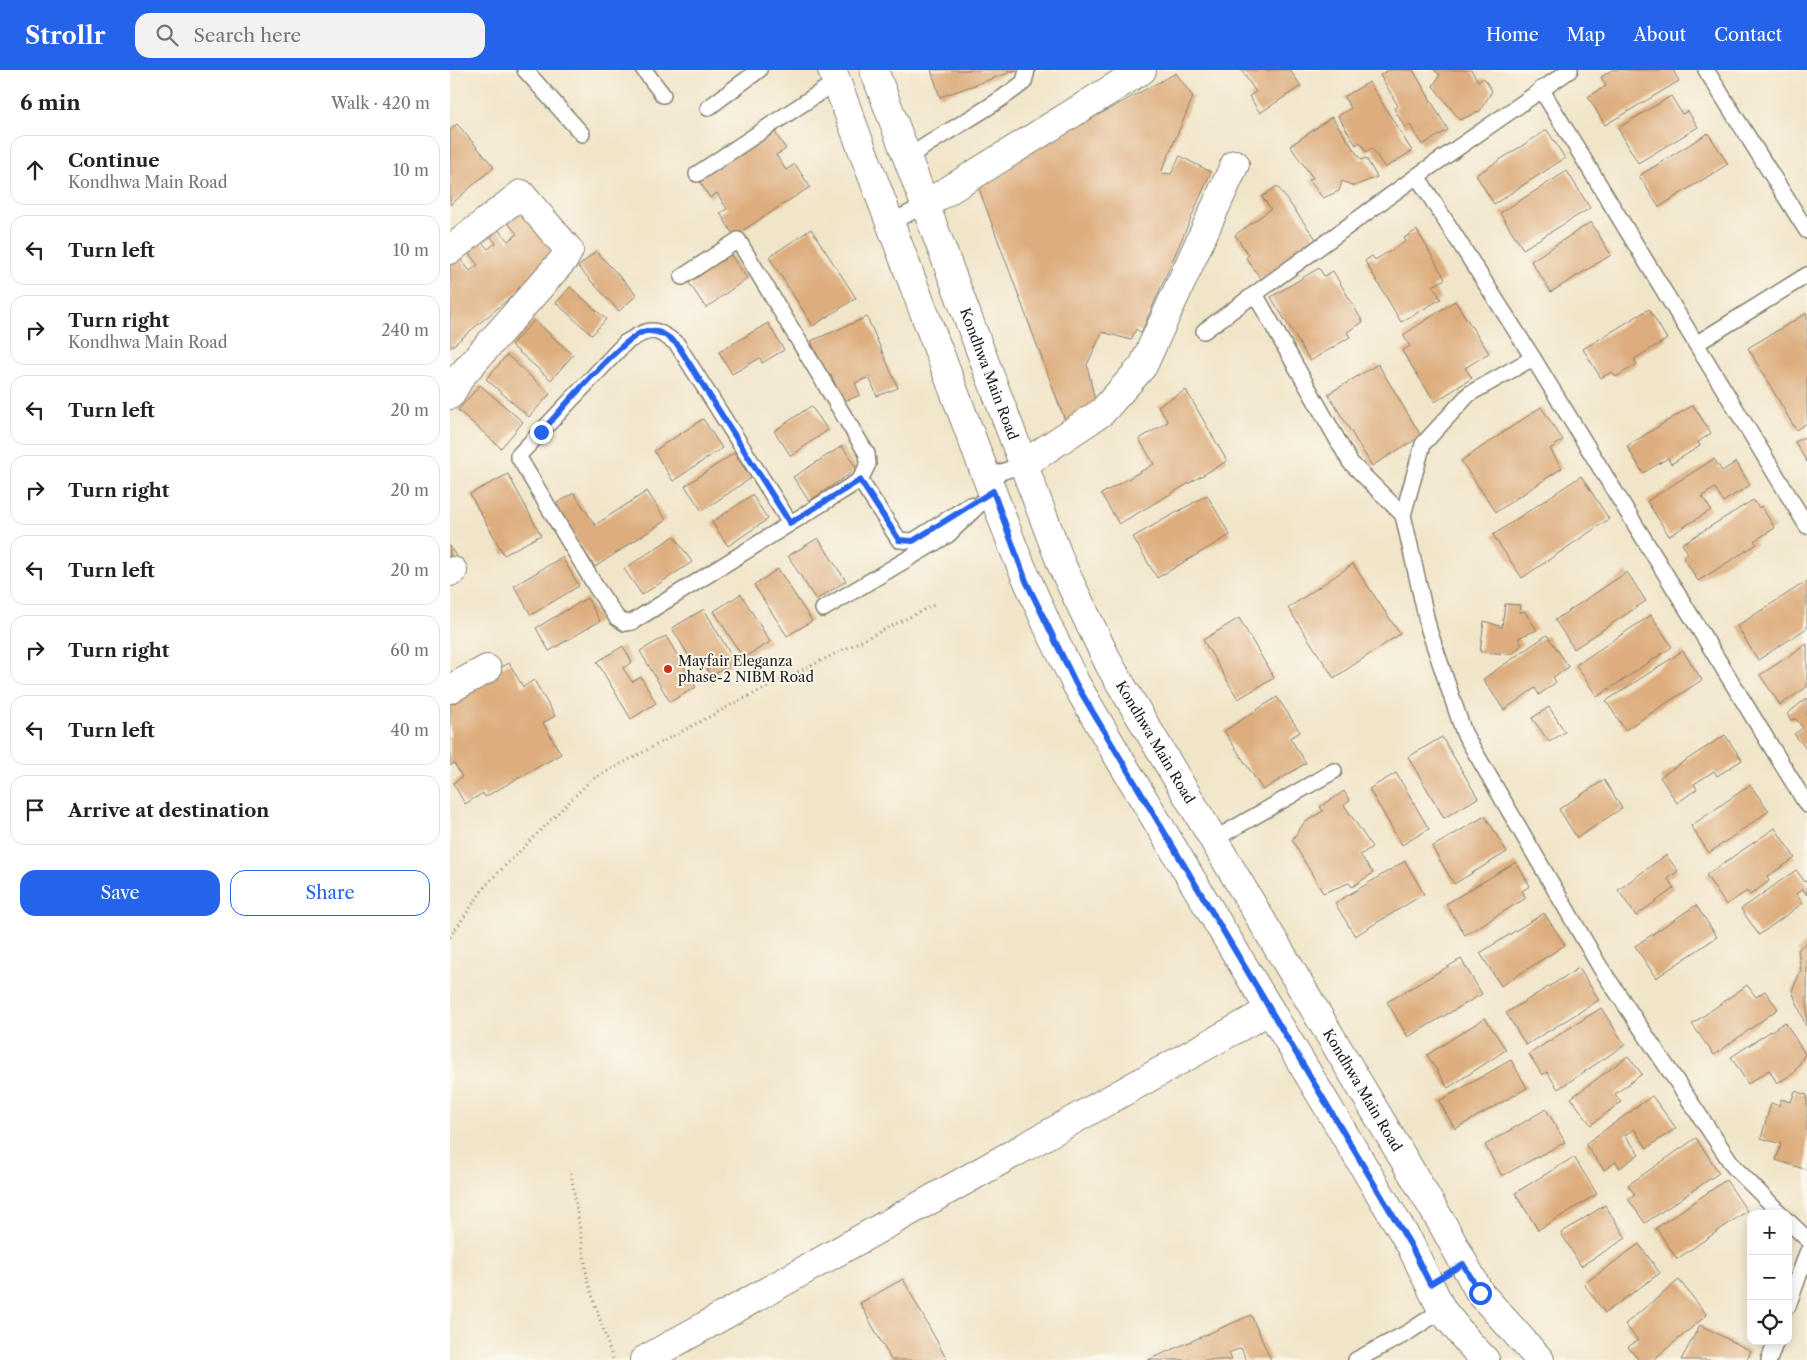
<!DOCTYPE html>
<html lang="en">
<head>
<meta charset="utf-8">
<style>
  :root { --surface:#fff; --page:#f2f2f2; --text:#222; --muted:#767676; --line:#e0e0e0; --accent:#2563eb }
  body { margin:0; font-family:"Libre Caslon Text",serif; background:var(--page); color:var(--text) }
  .controls { position:absolute; right:15px; bottom:15px; display:grid; overflow:hidden; border-radius:10px; box-shadow:0 2px 12px #0003 }
  .controls button { width:45px; height:45px; display:grid; place-items:center; padding:0; border:0; border-bottom:1px solid var(--line); background:var(--surface); color:var(--text); font:25px sans-serif }
  .stop { position:absolute; width:15px; height:15px; margin:-11px; border:4px solid #2563eb; border-radius:50%; background:#fff }
  .stop.end { background:#2563eb; border-color:#fff; box-shadow:0 1px 5px #0008 }
  .list { margin:0; padding:0; list-style:none }
  h2 { display:flex; justify-content:space-between; align-items:center; height:65px; margin:0; padding:0 20px; font-size:21px }
  h2 small { font-size:16px; font-weight:400; color:var(--muted) }
  .list li { display:grid; grid-template-columns:32px 1fr auto; gap:15px; align-items:center; box-sizing:border-box; height:70px; margin:0 10px 10px; padding:0 10px; border:1px solid var(--line); border-radius:15px }
  .list b { display:block; font-size:19px; white-space:nowrap }
  .list p { margin:0; font-size:16px; white-space:nowrap; color:var(--muted) }
  .list em { font-size:16px; font-style:normal; color:var(--muted) }
  .actions { display:flex; gap:10px; padding:15px 20px }
  .actions a { flex:1; padding:11px 0; border:1px solid var(--accent); border-radius:15px; text-align:center; font-size:18px; color:var(--accent) }
  .actions .main { background:var(--accent); color:#fff }
  .icon { flex:none; width:28px; height:28px; fill:none; stroke:currentColor; stroke-width:2; stroke-linecap:round; stroke-linejoin:round }
  .map { position:relative; flex:none; width:1357px; height:1290px; overflow:hidden }
  header { display:flex; align-items:center; gap:30px; box-sizing:border-box; height:70px; padding:0 25px; background:var(--accent); color:#fff }
  header strong { font-size:24px }
  nav { display:flex; gap:28px; margin-inline-start:auto; font-size:18px }
  .search { width:350px; height:45px; background:var(--page); display:flex; align-items:center; gap:12px; box-sizing:border-box; padding:0 18px; border-radius:15px; color:var(--muted); font-size:19px }
  main { display:flex }
  aside { flex:1; background:var(--surface) }
  .map>svg:first-child { display:block }
</style>
</head>
<body>
<header>
<strong>Strollr</strong>
<div class="search"><svg class="icon" aria-label="search" viewBox="0 0 24 24"><circle cx="10" cy="10" r="6"/><path d="M15 15l6 6"/></svg>Search here</div>
<nav><a>Home</a><a>Map</a><a>About</a><a>Contact</a></nav>
</header>
<main>
<aside>
<h2>6 min<small>Walk · 420 m</small></h2>
<ul class="list">
<li><svg class="icon" aria-label="ahead" viewBox="0 0 24 24"><path d="M12 20V5M6 11l6-6 6 6"/></svg><div><b>Continue</b><p>Kondhwa Main Road</p></div><em>10 m</em></li>
<li><svg class="icon" aria-label="left" viewBox="0 0 24 24"><path d="M17 20v-9H6M10 6l-5 5 5 5"/></svg><div><b>Turn left</b></div><em>10 m</em></li>
<li><svg class="icon" aria-label="right" viewBox="0 0 24 24"><path d="M7 20v-9h11M14 6l5 5-5 5"/></svg><div><b>Turn right</b><p>Kondhwa Main Road</p></div><em>240 m</em></li>
<li><svg class="icon" aria-label="left" viewBox="0 0 24 24"><path d="M17 20v-9H6M10 6l-5 5 5 5"/></svg><div><b>Turn left</b></div><em>20 m</em></li>
<li><svg class="icon" aria-label="right" viewBox="0 0 24 24"><path d="M7 20v-9h11M14 6l5 5-5 5"/></svg><div><b>Turn right</b></div><em>20 m</em></li>
<li><svg class="icon" aria-label="left" viewBox="0 0 24 24"><path d="M17 20v-9H6M10 6l-5 5 5 5"/></svg><div><b>Turn left</b></div><em>20 m</em></li>
<li><svg class="icon" aria-label="right" viewBox="0 0 24 24"><path d="M7 20v-9h11M14 6l5 5-5 5"/></svg><div><b>Turn right</b></div><em>60 m</em></li>
<li><svg class="icon" aria-label="left" viewBox="0 0 24 24"><path d="M17 20v-9H6M10 6l-5 5 5 5"/></svg><div><b>Turn left</b></div><em>40 m</em></li>
<li><svg class="icon" aria-label="arrive" viewBox="0 0 24 24"><path d="M6 21V4h12l-3 4 3 4H6"/></svg><div><b>Arrive at destination</b></div></li>
</ul>
<div class="actions"><a class="main">Save</a><a>Share</a></div>
</aside>
<div class="map">
<svg width="1357" height="1290" viewBox="0 0 1357 1290">
  <rect width="100%" height="100%" fill="#fbf7ec"/>
  <filter id="ink" filterUnits="userSpaceOnUse"><feTurbulence type="fractalNoise" baseFrequency=".02" numOctaves="2"/><feDisplacementMap in="SourceGraphic" scale="10" xChannelSelector="R" yChannelSelector="G"/><feConvolveMatrix kernelMatrix="1 2 1 2 8 2 1 2 1" color-interpolation-filters="sRGB"/></filter>
  <filter id="wash" filterUnits="userSpaceOnUse"><feTurbulence type="fractalNoise" baseFrequency=".0096" numOctaves="4" result="noise"/><feDisplacementMap in="SourceGraphic" scale="20" xChannelSelector="R" yChannelSelector="G"/><feGaussianBlur stdDeviation="1.12" result="paint"/><feColorMatrix in="noise" values="0 0 0 0 0 0 0 0 0 0 0 0 0 0 0 0 0 1.4 0 .05"/><feComposite in="paint" operator="in"/></filter>
  <g filter="url(#wash)">
    <rect width="100%" height="100%" fill="#f1e5c9"/>
    <g id="blocks">
      <g fill="#ddad7e">
        <polygon points="481,0 567,0 490,27"/>
        <polygon points="791,0 840,0 851,16 810,43 799,26 806,22"/>
        <polygon points="939,0 963,0 998,60 972,75 960,55 955,58 944,38 948,36 930,5"/>
        <polygon points="984,0 1021,0 1028,11 1034,8 1042,21 1030,41 1010,50 983,16 990,5"/>
        <polygon points="1162,0 1223,0 1229,11 1155,55 1138,27 1156,16 1151,7"/>
        <polygon points="726,3 743,27 711,103 721,104 730,86 761,102 691,263 686,259 681,270 652,262 637,295 647,340 616,353 526,111"/>
        <polygon points="919,12 962,81 935,98 922,78 916,82 910,72 906,75 888,46 901,38 894,27"/>
        <polygon points="1221,26 1232,44 1238,41 1248,57 1188,93 1168,58"/>
        <polygon points="882,47 911,90 916,88 927,107 904,116 892,111 889,121 873,128 859,110 863,108 840,76"/>
        <polygon points="7,54 44,97 0,135 0,60"/>
        <polygon points="1097,60 1115,88 1044,134 1026,105"/>
        <polygon points="324,61 336,79 326,85 336,100 345,94 360,117 284,166 270,143 277,139 267,123 260,128 248,109"/>
        <polygon points="1258,63 1278,94 1209,137 1189,106"/>
        <polygon points="1117,101 1140,138 1073,179 1050,143"/>
        <polygon points="827,116 866,169 840,188 842,191 813,212 796,188 799,185 785,165 821,139 812,127"/>
        <polygon points="70,133 113,183 0,278 0,192 8,186 20,201 28,195 15,179 28,168 38,179 46,173 36,161 44,155 58,171 67,164 53,147"/>
        <polygon points="1141,152 1161,185 1101,222 1081,191"/>
        <polygon points="361,159 406,228 363,256 319,187"/>
        <polygon points="967,160 995,209 983,216 991,229 951,252 915,191 922,186 925,190 956,171 954,168"/>
        <polygon points="146,181 187,225 169,241 128,197"/>
        <polygon points="280,184 297,208 256,238 239,213"/>
        <polygon points="869,198 874,206 883,201 913,252 897,262 900,267 860,291 821,227"/>
        <polygon points="120,217 156,249 142,265 106,233"/>
        <polygon points="1005,231 1039,283 1015,298 1022,308 985,332 952,281 960,276 953,265"/>
        <polygon points="1199,239 1217,269 1184,289 1187,294 1166,307 1162,302 1151,308 1133,279"/>
        <polygon points="1357,243 1357,353 1346,360 1298,278"/>
        <polygon points="417,247 448,318 427,326 419,307 405,313 410,325 393,332 381,305 377,306 361,271"/>
        <polygon points="84,250 123,285 101,310 61,275"/>
        <polygon points="318,253 334,280 312,293 310,288 282,304 269,282"/>
        <polygon points="57,285 100,324 79,347 36,309"/>
        <polygon points="928,294 971,366 922,396 878,324"/>
        <polygon points="30,315 73,352 51,378 8,340"/>
        <polygon points="736,320 777,391 669,454 651,424 704,394 689,369 718,352 708,336"/>
        <polygon points="1243,335 1261,363 1248,372 1250,376 1221,394 1218,388 1193,403 1177,376"/>
        <polygon points="361,336 378,360 341,386 324,361"/>
        <polygon points="1091,337 1113,370 1100,379 1112,398 1046,442 1011,391"/>
        <polygon points="253,349 272,378 223,411 204,381"/>
        <polygon points="1357,366 1357,392 1345,372"/>
        <polygon points="392,376 407,399 359,431 343,407"/>
        <polygon points="284,383 301,408 252,441 235,416"/>
        <polygon points="1264,389 1272,401 1286,392 1300,415 1273,432 1265,418 1252,426 1261,440 1219,466 1197,431"/>
        <polygon points="58,404 91,465 54,485 20,424"/>
        <polygon points="1131,406 1159,449 1072,508 1043,465"/>
        <polygon points="197,421 216,450 145,497 104,435 124,423 145,455"/>
        <polygon points="302,425 318,449 278,476 262,452"/>
        <polygon points="757,425 780,465 707,508 683,467"/>
        <polygon points="1303,430 1309,438 1311,436 1325,458 1304,471 1307,474 1248,511 1233,487 1238,483 1232,474"/>
        <polygon points="224,466 242,492 192,525 174,499"/>
        <polygon points="368,468 396,511 366,530 338,486"/>
        <polygon points="0,476 8,490 0,495"/>
        <polygon points="112,487 129,516 81,545 64,516"/>
        <polygon points="903,494 950,564 884,608 838,538"/>
        <polygon points="328,499 362,551 337,566 304,515"/>
        <polygon points="1177,502 1196,531 1124,579 1105,550"/>
        <polygon points="1357,511 1357,558 1308,590 1287,556"/>
        <polygon points="291,524 320,572 293,588 264,541"/>
        <polygon points="137,528 150,551 99,581 86,558"/>
        <polygon points="1055,534 1070,535 1069,543 1074,541 1087,560 1068,568 1072,575 1061,584 1030,582 1034,551 1052,557"/>
        <polygon points="254,539 285,592 261,606 251,589 243,593 222,558"/>
        <polygon points="1201,545 1222,577 1147,627 1126,595"/>
        <polygon points="789,548 824,608 788,629 753,570"/>
        <polygon points="1097,565 1119,597 1103,607 1106,612 1089,625 1085,618 1054,640 1033,609"/>
        <polygon points="216,566 246,617 220,632 190,581"/>
        <polygon points="1357,574 1357,617 1330,635 1310,605"/>
        <polygon points="173,576 182,592 173,598 182,612 191,607 206,633 181,649 147,592"/>
        <polygon points="1233,581 1252,610 1175,660 1156,631"/>
        <polygon points="59,593 73,617 84,610 105,646 93,653 111,684 35,727 33,723 15,734 3,713 12,707 4,693 0,696 0,627"/>
        <polygon points="827,627 850,662 840,668 856,693 813,720 774,661"/>
        <polygon points="1357,628 1357,680 1344,664 1353,658 1346,649 1341,650 1337,644"/>
        <polygon points="1099,637 1115,662 1099,672 1082,648"/>
        <polygon points="1275,665 1292,690 1267,706 1264,701 1244,714 1247,719 1227,733 1210,707"/>
        <polygon points="992,667 1028,728 994,748 958,687"/>
        <polygon points="946,703 979,759 952,775 919,719"/>
        <polygon points="1154,710 1172,738 1127,768 1109,739"/>
        <polygon points="1300,715 1319,741 1259,783 1241,756"/>
        <polygon points="894,721 900,731 894,735 922,777 910,785 923,803 902,817 899,813 873,823 842,770 854,753 873,741 870,737"/>
        <polygon points="1035,746 1057,782 1004,814 982,777"/>
        <polygon points="1325,758 1345,788 1317,807 1319,811 1300,825 1297,821 1276,835 1256,805"/>
        <polygon points="1216,785 1228,801 1218,809 1224,818 1186,846 1168,820"/>
        <polygon points="955,791 974,824 905,866 885,833"/>
        <polygon points="1066,792 1080,816 1072,821 1076,828 1015,865 996,834"/>
        <polygon points="1346,800 1355,812 1357,811 1357,825 1353,819 1346,824 1353,833 1309,865 1291,839"/>
        <polygon points="1246,835 1267,867 1206,908 1185,876"/>
        <polygon points="1094,843 1115,875 1051,916 1030,883"/>
        <polygon points="1357,871 1357,956 1356,956 1342,921 1351,900 1348,880"/>
        <polygon points="1011,889 1032,924 958,967 937,932"/>
        <polygon points="1129,898 1149,930 1076,975 1056,943"/>
        <polygon points="1297,915 1306,927 1315,921 1328,939 1264,985 1242,954"/>
        <polygon points="1151,938 1175,975 1108,1019 1097,1002 1092,1005 1079,984"/>
        <polygon points="1035,948 1056,980 998,1018 977,985"/>
        <polygon points="1335,952 1355,984 1343,1004 1327,1013 1319,1000 1298,1014 1281,987"/>
        <polygon points="1178,986 1192,1004 1165,1024 1171,1032 1141,1055 1121,1028"/>
        <polygon points="1061,990 1077,1018 1005,1059 989,1031"/>
        <polygon points="1345,1021 1357,1025 1357,1100 1326,1090 1331,1074 1311,1068 1321,1033 1329,1036 1331,1029 1341,1032"/>
        <polygon points="1202,1026 1226,1058 1197,1078 1184,1059 1175,1065 1189,1084 1170,1098 1166,1092 1154,1100 1135,1074"/>
        <polygon points="1096,1039 1115,1072 1052,1106 1035,1075"/>
        <polygon points="1246,1068 1269,1103 1195,1153 1178,1129 1185,1125 1178,1115"/>
        <polygon points="1124,1087 1147,1124 1088,1160 1065,1123"/>
        <polygon points="1276,1110 1297,1141 1227,1189 1206,1158"/>
        <polygon points="1155,1135 1176,1168 1131,1196 1111,1163"/>
        <polygon points="1189,1174 1210,1203 1155,1243 1134,1214"/>
        <polygon points="453,1209 497,1290 441,1290 410,1233"/>
        <polygon points="1229,1210 1257,1245 1203,1290 1189,1290 1178,1277 1188,1270 1175,1254"/>
        <polygon points="801,1245 821,1290 796,1290 791,1278 779,1283 782,1290 698,1290"/>
        <polygon points="1250,1255 1301,1281 1297,1290 1231,1290"/>
      </g>
    </g>
  </g>
  <g filter="url(#ink)">
    <use href="#blocks" fill-opacity="0" stroke="#868072" stroke-width="1"/>
    <g fill="none" stroke-linecap="round" stroke-linejoin="round">
      <defs>
        <g id="service">
          <polyline points="75,0 132,64"/>
          <polyline points="194,0 213,25"/>
          <polyline points="1256,0 1357,161"/>
          <polyline points="1091,19 1357,456"/>
          <polyline points="258,38 309,0"/>
          <path d="M457,88c38,-27 81,-47 117,-76l3,-12"/>
          <polyline points="247,104 387,11"/>
          <polyline points="967,106 1083,288 1357,735"/>
          <polyline points="440,153 475,135"/>
          <path d="M232,207l56,-37 129,214 1,10 -8,16 -228,142 -7,1 -8,-5 -21,-31 -78,-131 107,-113c25,-15 28,-17 52,1l113,179"/>
          <polyline points="805,224 900,392 953,445"/>
          <polyline points="754,261 967,106 1120,0"/>
          <polyline points="1246,274 1357,205"/>
          <polyline points="1083,288 1019,324 973,374 953,445 979,560 1014,663 1150,897 1284,1097 1331,1144"/>
          <polyline points="537,407 574,394"/>
          <polyline points="410,410 449,470 463,471 520,435"/>
          <polyline points="373,539 498,465 543,421"/>
          <polyline points="763,770 884,701"/>
          <polyline points="1338,1151 1357,1169"/>
          <polyline points="1338,1236 1357,1183"/>
          <polyline points="906,1290 957,1263 992,1240"/>
          <polyline points="1319,1290 1326,1271"/>
        </g>
        <g id="minor">
          <polyline points="475,135 692,0"/>
          <polyline points="0,180 71,124 119,180 115,188 11,306 0,325"/>
          <polyline points="574,394 652,342 693,296 785,94"/>
          <polyline points="0,502 3,501"/>
          <polyline points="0,619 37,599"/>
          <polyline points="194,1290 820,940"/>
        </g>
        <g id="primary">
          <polyline points="382,0 565,482 598,557 626,614 669,688 960,1174 992,1240 1018,1272 1035,1290"/>
          <path id="s1" d="M424,0l188,496 48,100 333,559 37,68 60,67"/>
        </g>
      </defs>
      <use href="#service" stroke="#868072" stroke-width="18"/>
      <use href="#minor" stroke="#868072" stroke-width="30"/>
      <use href="#primary" stroke="#868072" stroke-width="30"/>
      <g stroke="#868072" stroke-width="3" stroke-dasharray="1 4" stroke-linecap="butt">
        <polyline points="0,867 36,815 141,710 281,635 484,535"/>
        <polyline points="121,1103 138,1212 163,1290"/>
      </g>
      <use href="#service" stroke="#fff" stroke-width="15"/>
      <use href="#minor" stroke="#fff" stroke-width="28"/>
      <use href="#primary" stroke="#fff" stroke-width="28"/>
    </g>
  </g>
  <g fill="none" stroke-linecap="round" stroke-linejoin="round" filter="url(#ink)">
    <path stroke="#2563eb" stroke-width="6" d="M91,362c18,-19 84,-98 105,-101 14,-1 21,5 31,13l113,179 70,-43 39,60 14,1 80,-50 33,90 50,103 334,560 20,40 33,-20 17,29"/>
  </g>
  <circle fill="#c8321e" stroke="#fbf7ec" stroke-width="2" cx="218" cy="599" r="5"/>
  <g text-anchor="middle" dominant-baseline="central" stroke-width="4" stroke-linejoin="round" paint-order="stroke">
    <g font-size="14" fill="#1c1c1c" stroke="#fbf7ec">
      <text stroke="none"><textPath href="#s1" startOffset="325">Kondhwa Main Road</textPath></text>
      <text stroke="none"><textPath href="#s1" startOffset="730">Kondhwa Main Road</textPath></text>
      <text stroke="none"><textPath href="#s1" startOffset="1135">Kondhwa Main Road</textPath></text>
    </g>
    <g font-size="14" fill="#1c1c1c" stroke="#fbf7ec" text-anchor="start">
      <text x="228" y="591">Mayfair Eleganza<tspan x="228" dy="16">phase-2 NIBM Road</tspan></text>
    </g>
  </g>
</svg>
<div class="controls">
<button>+</button>
<button>−</button>
<button><svg class="icon" aria-label="locate" viewBox="0 0 24 24"><circle cx="12" cy="12" r="6"/><path d="M12 2v4M12 18v4M2 12h4M18 12h4"/></svg></button>
</div>
<div class="stop" style="left:1030px;top:1223px"></div>
<div class="stop end" style="left:91px;top:362px"></div>
</div>
</main>
</body>
</html>
